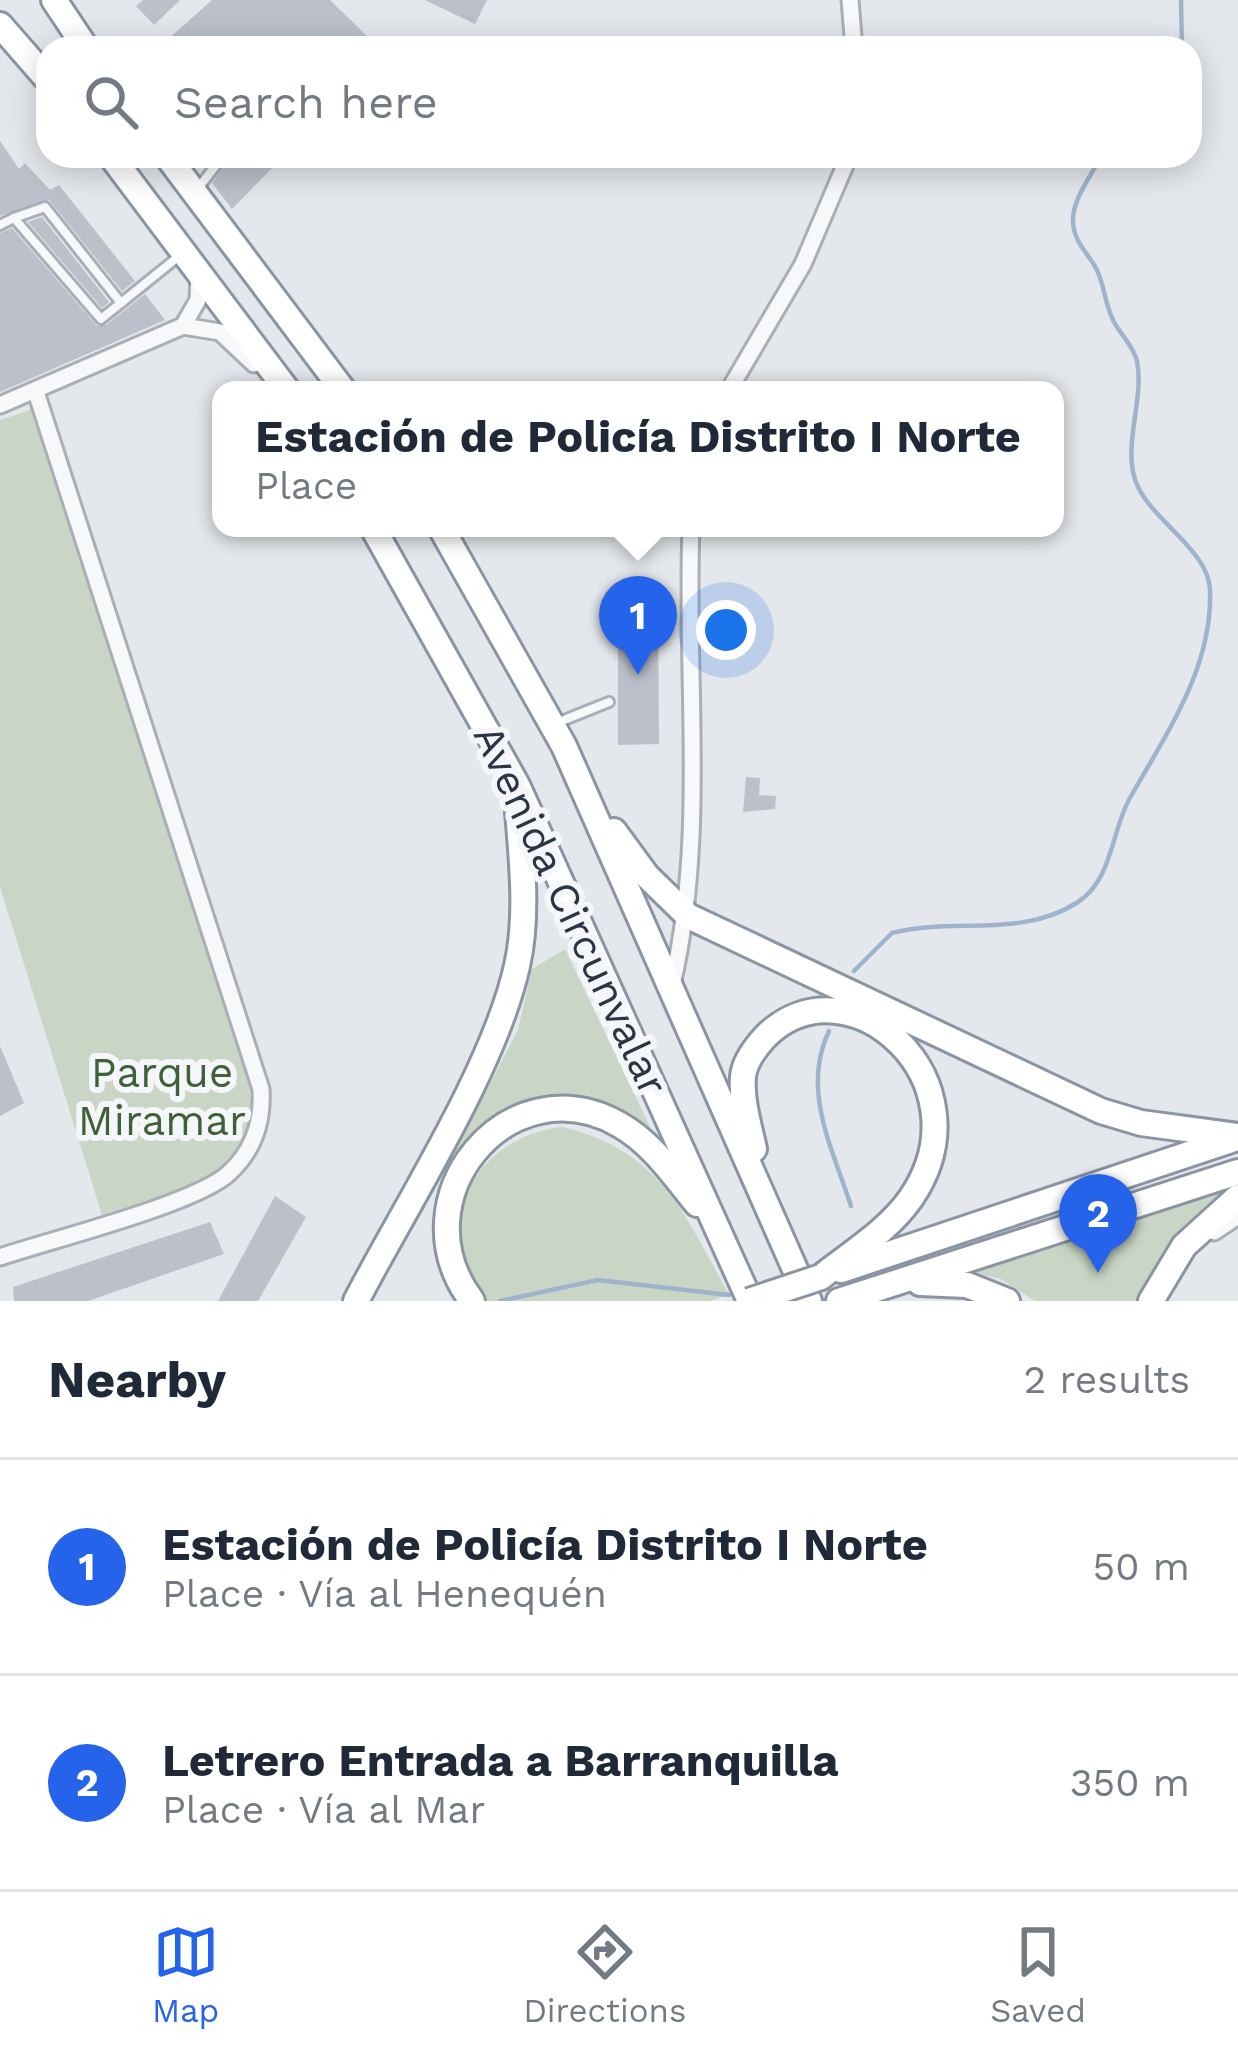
<!DOCTYPE html>
<html lang="en">
<head>
<meta charset="utf-8">
<style>
  :root { --surface:#fff; --page:#f2f2f3; --text:#1f2937; --muted:#747a83; --line:#e0e1e3; --accent:#2563eb }
  body { margin:0; font-family:"Work Sans",sans-serif; background:var(--page); color:var(--text) }
  .you { position:absolute; left:726px; top:630px; width:42px; height:42px; margin:-30px; border:9px solid #fff; border-radius:50%; background:#1a73e8; box-shadow:0 0 0 18px #1a73e833 }
  .badge { display:grid; place-items:center; width:78px; height:78px; border-radius:50%; background:var(--accent); color:#fff; font-size:39px; font-weight:700 }
  .pin { position:absolute; translate:-50% -99px; filter:drop-shadow(0 3px 6px #0008) }
  .pin::after { content:''; position:absolute; top:63px; width:42px; height:36px; background:inherit; clip-path:polygon(0 0,100% 0,50% 100%) }
  .popup { position:absolute; left:212px; top:381px; width:852px; height:156px; box-sizing:border-box; display:grid; place-content:center; border-radius:24px; background:var(--surface); filter:drop-shadow(0 3px 9px #0005); font-size:39px; white-space:nowrap; color:var(--muted) }
  .popup b { font-size:45px; color:var(--text) }
  .popup::after { content:''; position:absolute; left:50%; top:100%; margin-left:-24px; border:24px solid transparent; border-top-color:var(--surface) }
  .list { margin:0; padding:0; list-style:none }
  h2 { display:flex; justify-content:space-between; align-items:center; height:156px; margin:0; padding:0 48px; font-size:51px }
  h2 small { font-size:39px; font-weight:400; color:var(--muted) }
  .list li { display:grid; grid-template-columns:78px 1fr auto; gap:36px; align-items:center; box-sizing:border-box; height:216px; padding:0 48px; border-top:3px solid var(--line) }
  .list b { display:block; font-size:45px; white-space:nowrap }
  .list p { margin:0; font-size:39px; white-space:nowrap; color:var(--muted) }
  .list em { font-size:39px; font-style:normal; color:var(--muted) }
  .icon { flex:none; width:66px; height:66px; fill:none; stroke:currentColor; stroke-width:2; stroke-linecap:round; stroke-linejoin:round }
  .map { position:relative; flex:none; width:1238px; height:1301px; overflow:hidden }
  .search { position:absolute; background:var(--surface); box-shadow:0 6px 30px #0003; left:36px; right:36px; top:36px; height:132px; display:flex; align-items:center; gap:30px; box-sizing:border-box; padding:0 42px; border-radius:36px; color:var(--muted); font-size:45px }
  .sheet { height:588px; background:var(--surface) }
  nav { display:flex; justify-content:space-around; align-items:center; box-sizing:border-box; height:168px; border-top:3px solid var(--line); background:var(--surface); font-size:33px; color:var(--muted) }
  nav a { display:grid; justify-items:center; gap:6px }
  nav .on { color:var(--accent) }
  .map>svg:first-child { display:block }
</style>
</head>
<body>
<div class="map">
<svg width="1238" height="1301" viewBox="0 0 1238 1301">
  <rect width="100%" height="100%" fill="#e4e7ec"/>
  <g fill="#c9d6c5">
    <path d="M36,408l220,680c-10,102 -70,99 -154,127l-102,-328v-467z"/>
    <polygon points="565,949 653,1133 627,1118 487,1126 446,1167 518,1030 532,969"/>
    <path d="M562,1127c98,23 123,87 167,168l-19,6h-224c-60,-72 -13,-164 76,-174z"/>
    <polygon points="1238,1184 1186,1227 1138,1301 1035,1301 1001,1279 961,1270"/>
  </g>
  <g fill="none" stroke-linecap="round" stroke-linejoin="round">
    <g stroke="#9fb4cc" stroke-width="4.5">
      <polyline points="1181,0 1182,48"/>
      <path d="M854,971l38,-38c60,-16 130,6 186,-31 35,-23 33,-71 52,-104 37,-66 83,-130 80,-209 -2,-38 -56,-68 -72,-102 -18,-37 7,-86 -1,-126 -3,-14 -16,-26 -23,-39 -9,-16 -9,-35 -17,-52 -8,-16 -23,-27 -24,-48 -1,-23 18,-45 28,-66"/>
      <path d="M829,1031c-28,59 3,116 22,175"/>
      <polyline points="500,1301 598,1280 729,1295"/>
    </g>
  </g>
  <g fill="#bbc0ca">
    <polygon points="143,0 180,0 154,25 136,6"/>
    <polygon points="212,0 330,0 379,48 290,48 283,39 273,48 158,48"/>
    <polygon points="425,0 487,0 475,24"/>
    <polygon points="0,141 19,169 25,163 50,190 59,185 135,281 122,291 49,200 0,216"/>
    <polygon points="231,156 284,156 232,209 212,183"/>
    <polygon points="42,217 109,302 102,308 28,222"/>
    <polygon points="12,228 97,326 106,325 145,294 165,320 0,392 0,233"/>
    <polygon points="618,607 658,607 659,744 618,745"/>
    <polygon points="746,777 760,778 759,795 776,796 775,809 743,812"/>
    <polygon points="0,1046 24,1103 0,1116"/>
    <polygon points="275,1196 306,1217 258,1301 218,1301"/>
    <polygon points="210,1222 224,1254 88,1301 14,1301 13,1287"/>
  </g>
  <g fill="none" stroke-linecap="round" stroke-linejoin="round">
    <defs>
      <g id="service">
        <polyline points="281,48 282,47"/>
        <polyline points="196,191 223,156"/>
        <polyline points="0,225 14,218"/>
        <polyline points="121,303 45,207 14,218 101,319 178,257"/>
        <polyline points="554,724 609,702"/>
      </g>
      <g id="minor">
        <polyline points="850,0 854,48"/>
        <polyline points="183,326 198,300 199,273"/>
        <polyline points="729,390 803,264 849,156"/>
        <polyline points="0,405 183,326 220,332 254,364"/>
        <path d="M672,985c35,-151 13,-304 19,-457"/>
        <polyline points="1214,1232 1238,1216"/>
        <path d="M0,1257c50,-17 196,-53 229,-84 25,-23 34,-51 32,-84l-225,-697"/>
      </g>
      <g id="trunk">
        <polyline points="54,0 86,48"/>
        <polyline points="0,25 48,80"/>
        <polyline points="111,156 287,390"/>
        <polyline points="167,156 343,390"/>
        <polyline points="373,528 517,785 750,1301"/>
        <polyline points="441,528 564,746 809,1301"/>
        <polyline points="614,831 647,876 688,916 1101,1111 1141,1123 1238,1136"/>
        <path d="M754,1149c-5,-23 -13,-49 -11,-72 1,-15 12,-29 22,-40 83,-83 226,44 146,161 -22,32 -60,55 -90,79"/>
        <polyline points="841,1270 1234,1139"/>
        <polyline points="920,1283 967,1285 1007,1301"/>
        <path d="M356,1301c50,-96 138,-232 161,-335 12,-52 4,-114 0,-167"/>
        <path d="M472,1301c-77,-102 37,-240 148,-176 32,18 54,51 77,79"/>
        <polyline points="839,1301 1238,1172"/>
        <polyline points="1151,1301 1184,1246 1238,1197"/>
      </g>
    </defs>
    <use href="#service" stroke="#a9aeb7" stroke-width="14"/>
    <use href="#minor" stroke="#a9aeb7" stroke-width="21"/>
    <use href="#trunk" stroke="#8b94a3" stroke-width="30"/>
    <use href="#service" stroke="#f7f8fa" stroke-width="8"/>
    <use href="#minor" stroke="#f7f8fa" stroke-width="15"/>
    <use href="#trunk" stroke="#fff" stroke-width="24"/>
    <defs>
      <polyline id="trunk-bridge" points="749,1301 821,1277"/>
    </defs>
    <use href="#trunk-bridge" stroke="#8b94a3" stroke-width="30" stroke-linecap="butt"/>
    <use href="#trunk-bridge" stroke="#fff" stroke-width="24"/>
  </g>
  <g text-anchor="middle" dominant-baseline="central" stroke-width="12" stroke-linejoin="round" paint-order="stroke">
    <g font-size="42" fill="#2b3445" stroke="#f4f6f9">
      <text transform="translate(571 910) rotate(65)">Avenida Circunvalar</text>
    </g>
    <g font-size="42" fill="#3f6138" stroke="#f4f6f9">
      <text x="162" y="1072">Parque<tspan x="162" dy="48">Miramar</tspan></text>
    </g>
  </g>
</svg>
<div class="you"></div>
<div class="pin badge" style="left:638px;top:675px">1</div>
<div class="popup"><b>Estación de Policía Distrito I Norte</b>Place</div>
<div class="pin badge" style="left:1098px;top:1273px">2</div>
<div class="search"><svg class="icon" aria-label="search" viewBox="0 0 24 24"><circle cx="10" cy="10" r="6"/><path d="M15 15l6 6"/></svg>Search here</div>
</div>
<section class="sheet">
<h2>Nearby<small>2 results</small></h2>
<ul class="list">
<li><span class="badge">1</span><div><b>Estación de Policía Distrito I Norte</b><p>Place · Vía al Henequén</p></div><em>50 m</em></li>
<li><span class="badge">2</span><div><b>Letrero Entrada a Barranquilla</b><p>Place · Vía al Mar</p></div><em>350 m</em></li>
</ul>
</section>
<nav>
<a class="on"><svg class="icon" aria-label="map" viewBox="0 0 24 24"><path d="M3 6l6-2 6 2 6-2v14l-6 2-6-2-6 2zM9 4v14M15 6v14"/></svg>Map</a>
<a><svg class="icon" aria-label="directions" viewBox="0 0 24 24"><path d="M12 3l9 9-9 9-9-9zM9 14v-3h6M13 9l2 2-2 2"/></svg>Directions</a>
<a><svg class="icon" aria-label="saved" viewBox="0 0 24 24"><path d="M7 4h10v16l-5-4-5 4z"/></svg>Saved</a>
</nav>
</body>
</html>
